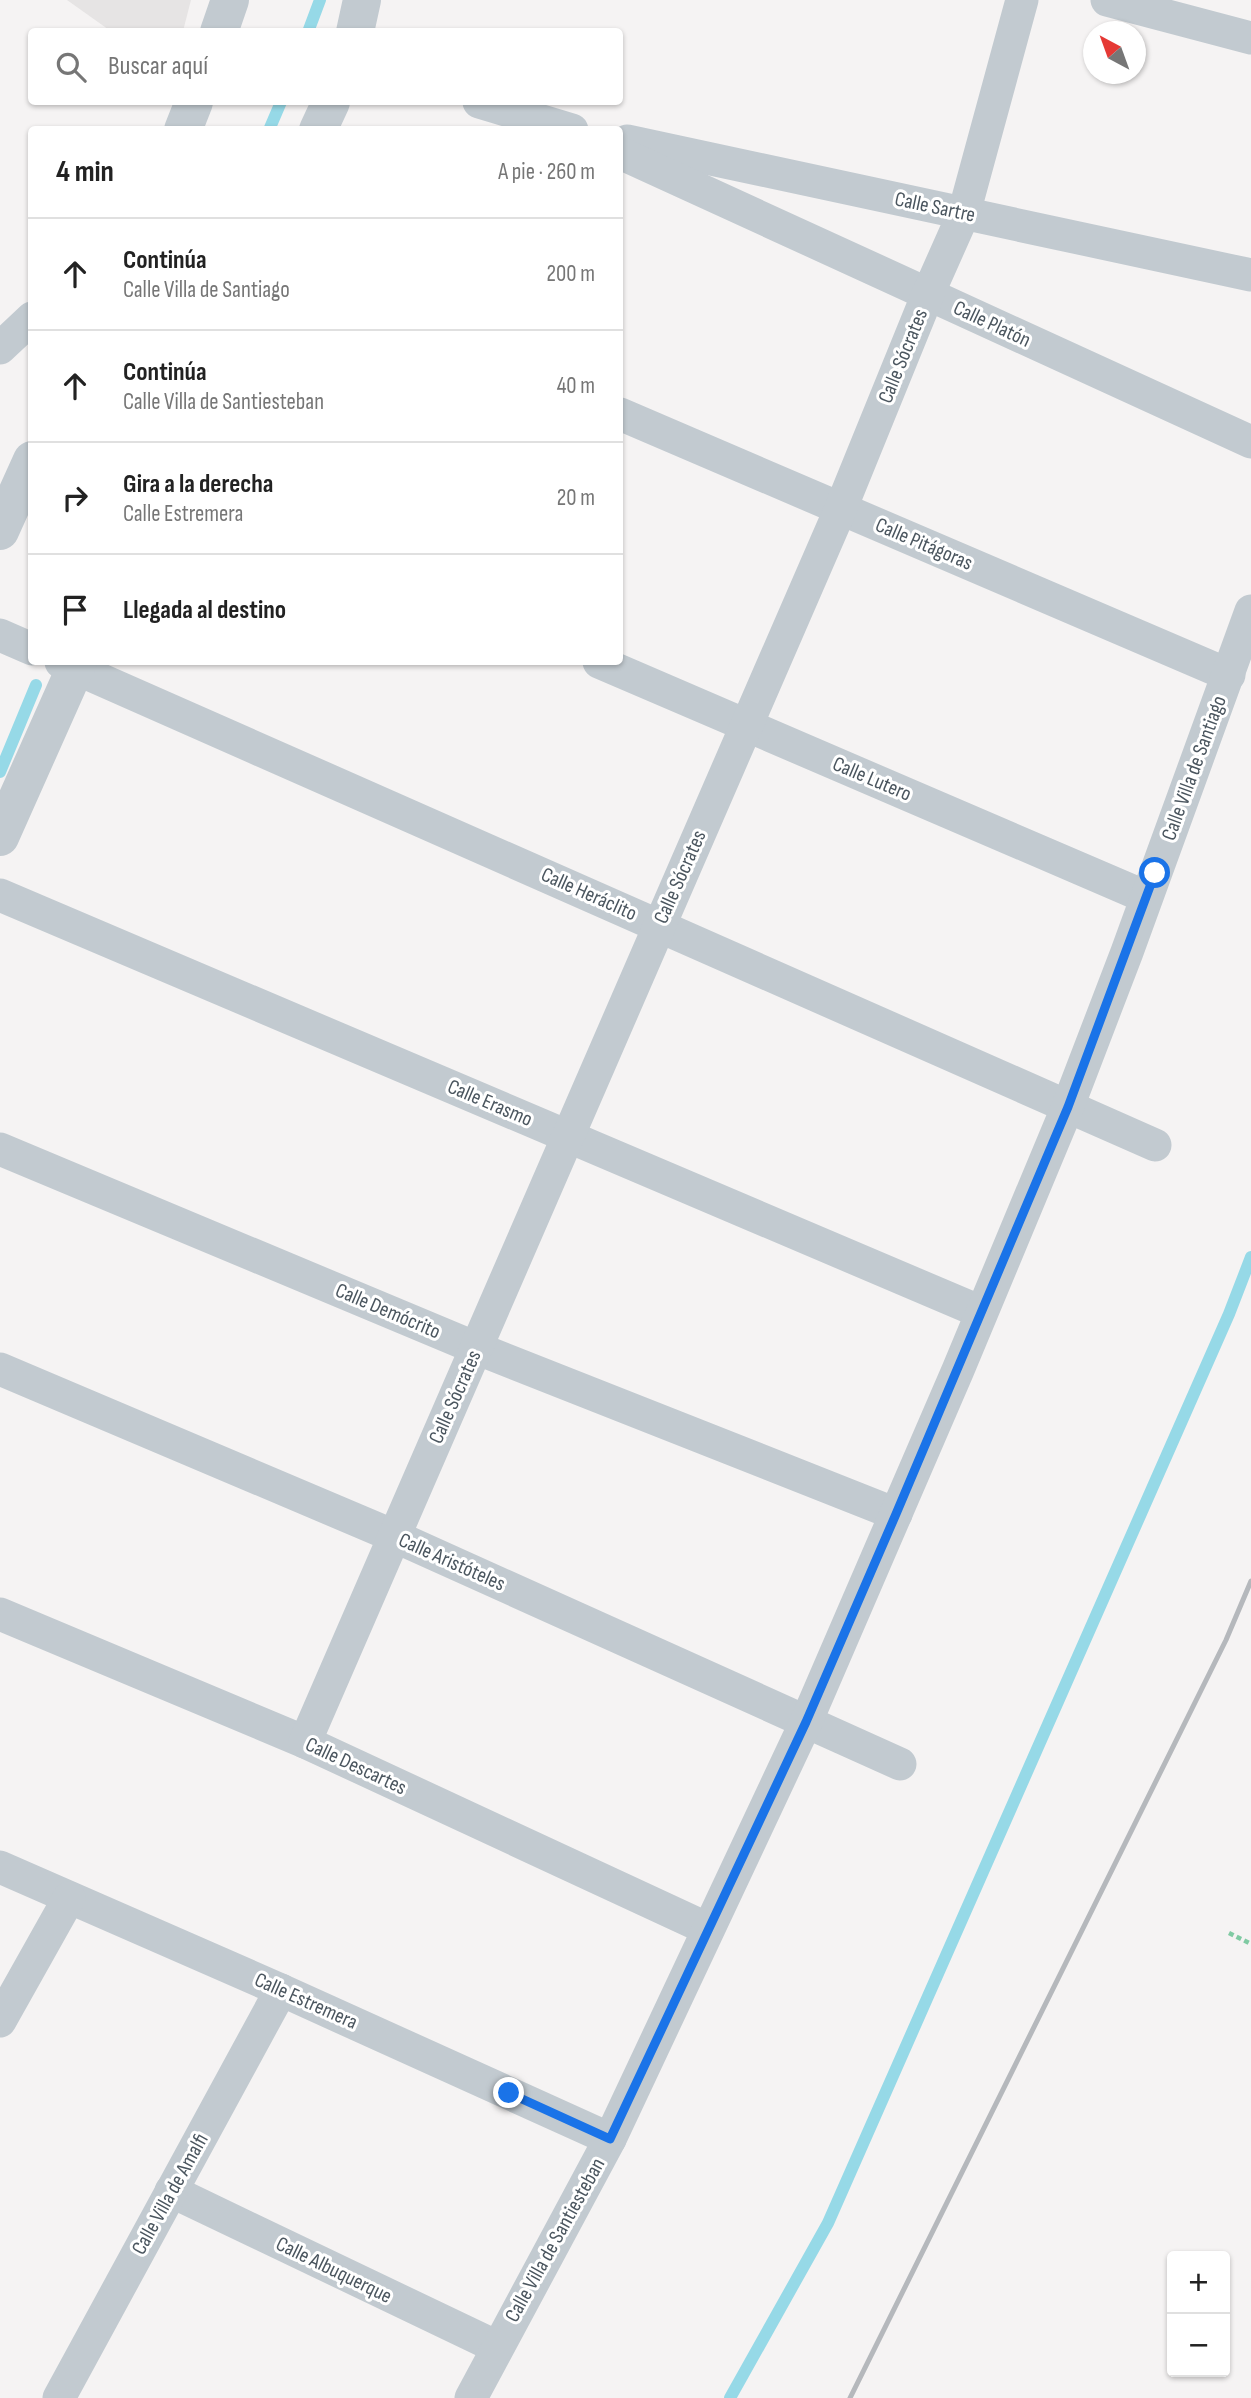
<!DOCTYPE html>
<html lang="es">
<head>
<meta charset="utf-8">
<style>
  :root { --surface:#fff; --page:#f2f2f2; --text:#222; --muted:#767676; --line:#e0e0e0 }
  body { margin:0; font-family:"Sofia Sans Condensed",sans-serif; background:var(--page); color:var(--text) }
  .controls { position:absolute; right:21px; bottom:21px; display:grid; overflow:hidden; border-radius:7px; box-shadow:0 2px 5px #0004 }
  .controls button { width:63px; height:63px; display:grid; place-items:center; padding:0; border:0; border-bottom:2px solid var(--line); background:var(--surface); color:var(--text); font:35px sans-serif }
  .compass { position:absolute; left:1083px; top:21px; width:63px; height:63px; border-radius:50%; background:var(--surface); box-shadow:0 2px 5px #0004; rotate:319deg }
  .stop { position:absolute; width:21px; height:21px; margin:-16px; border:5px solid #1a73e8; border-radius:50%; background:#fff }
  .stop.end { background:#1a73e8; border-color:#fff; box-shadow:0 2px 7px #0008 }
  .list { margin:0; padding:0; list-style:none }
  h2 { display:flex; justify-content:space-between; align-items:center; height:91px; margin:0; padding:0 28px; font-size:30px }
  h2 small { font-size:23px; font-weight:400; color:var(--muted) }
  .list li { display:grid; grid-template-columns:46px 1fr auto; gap:21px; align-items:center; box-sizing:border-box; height:112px; padding:0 28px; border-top:2px solid var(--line) }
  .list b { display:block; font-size:26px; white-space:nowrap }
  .list p { margin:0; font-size:23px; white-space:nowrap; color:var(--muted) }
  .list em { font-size:23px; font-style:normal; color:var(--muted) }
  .icon { flex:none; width:38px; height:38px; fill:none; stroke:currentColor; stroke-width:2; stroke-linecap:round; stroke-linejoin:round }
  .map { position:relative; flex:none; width:1251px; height:2398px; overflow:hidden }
  .search { position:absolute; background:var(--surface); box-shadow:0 2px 5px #0004; left:28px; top:28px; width:595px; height:77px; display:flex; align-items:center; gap:18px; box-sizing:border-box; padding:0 24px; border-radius:7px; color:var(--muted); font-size:26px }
  .panel { position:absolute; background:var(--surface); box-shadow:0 2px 5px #0004; left:28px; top:126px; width:595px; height:539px; border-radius:7px }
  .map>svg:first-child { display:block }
</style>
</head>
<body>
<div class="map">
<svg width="1251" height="2398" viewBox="0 0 1251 2398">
  <rect width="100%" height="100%" fill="#f5f3f3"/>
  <polygon fill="#e6e4e4" points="67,0 191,0 183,31 112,32"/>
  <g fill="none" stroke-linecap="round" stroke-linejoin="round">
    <g stroke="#96d9e7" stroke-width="12">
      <polyline points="308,32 320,0"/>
      <polyline points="269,130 281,102"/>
      <polyline points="0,772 36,685"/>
      <polyline points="730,2398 828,2223 1229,1314 1251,1257"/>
    </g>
    <polyline stroke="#80caa3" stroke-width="4.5" stroke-dasharray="5 3.5" stroke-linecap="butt" points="1229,1933 1251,1944"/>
    <g stroke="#c2cad0" stroke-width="33">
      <polyline points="1107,0 1251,38"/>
      <polyline points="479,102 572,130"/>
      <polyline points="627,141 1251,275"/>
      <polyline points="620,153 1251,442"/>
      <polyline points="0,348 32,318"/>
      <polyline points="620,414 1229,675"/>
      <polyline points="0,635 32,649"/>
      <polyline points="61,662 1155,1145"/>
      <polyline points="599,662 1146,897"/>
      <polyline points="0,895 981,1312"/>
      <polyline points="0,1149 476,1348 896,1514"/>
      <polyline points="0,1369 394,1536 900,1764"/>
      <polyline points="0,1614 305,1742 708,1929"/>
      <polyline points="305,1742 841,508 928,294 964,213 1022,0"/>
      <polyline points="0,1867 281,1990 610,2139"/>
      <polyline points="0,2021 69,1898"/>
      <polyline points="171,2191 497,2347"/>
      <polyline points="59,2398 281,1990"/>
      <polyline points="471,2398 610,2139 806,1722 958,1370 1068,1106 1127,952 1251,611"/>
    </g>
    <g stroke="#c2cad0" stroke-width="38">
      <polyline points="219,32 230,0"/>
      <polyline points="355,32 362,0"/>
      <polyline points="183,130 194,102"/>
      <polyline points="318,130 331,102"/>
      <polyline points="0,531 32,460"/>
      <polyline points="0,837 78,662"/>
    </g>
    <polyline stroke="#b5b8bc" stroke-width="5" points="850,2398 1226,1640 1251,1581"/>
  </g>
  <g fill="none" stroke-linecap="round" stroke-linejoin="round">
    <polyline stroke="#1a73e8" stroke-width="9" points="509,2093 610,2139 806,1722 896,1514 1068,1107 1155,873"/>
  </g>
  <g text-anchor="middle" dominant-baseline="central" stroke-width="6" stroke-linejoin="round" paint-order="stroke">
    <g font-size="21" fill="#4b565f" stroke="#fff">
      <text transform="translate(935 207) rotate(12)">Calle Sartre</text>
      <text transform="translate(992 324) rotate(25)">Calle Platón</text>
      <text transform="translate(903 356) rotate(-68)">Calle Sócrates</text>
      <text transform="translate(924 544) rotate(23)">Calle Pitágoras</text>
      <text transform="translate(1194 768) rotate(-70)">Calle Villa de Santiago</text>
      <text transform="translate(872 779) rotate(23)">Calle Lutero</text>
      <text transform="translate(680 877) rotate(-66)">Calle Sócrates</text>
      <text transform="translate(589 894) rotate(24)">Calle Heráclito</text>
      <text transform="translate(490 1103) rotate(23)">Calle Erasmo</text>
      <text transform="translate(388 1311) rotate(23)">Calle Demócrito</text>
      <text transform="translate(455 1397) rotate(-66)">Calle Sócrates</text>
      <text transform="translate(452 1562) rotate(24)">Calle Aristóteles</text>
      <text transform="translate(356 1766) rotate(25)">Calle Descartes</text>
      <text transform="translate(306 2001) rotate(24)">Calle Estremera</text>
      <text transform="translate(170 2194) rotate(-61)">Calle Villa de Amalfi</text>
      <text transform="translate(555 2240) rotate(-61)">Calle Villa de Santiesteban</text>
      <text transform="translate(334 2270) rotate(26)">Calle Albuquerque</text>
    </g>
  </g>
</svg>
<div class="controls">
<button>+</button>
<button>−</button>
</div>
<svg class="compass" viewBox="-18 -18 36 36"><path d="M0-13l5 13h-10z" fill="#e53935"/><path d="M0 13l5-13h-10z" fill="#767676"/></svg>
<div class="stop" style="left:1155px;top:873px"></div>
<div class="stop end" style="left:509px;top:2093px"></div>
<div class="search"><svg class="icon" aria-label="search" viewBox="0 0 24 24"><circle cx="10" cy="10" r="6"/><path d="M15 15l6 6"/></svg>Buscar aquí</div>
<section class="panel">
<h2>4 min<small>A pie · 260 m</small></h2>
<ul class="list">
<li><svg class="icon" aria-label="ahead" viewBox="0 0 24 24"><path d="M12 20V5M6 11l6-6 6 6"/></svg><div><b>Continúa</b><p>Calle Villa de Santiago</p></div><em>200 m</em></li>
<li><svg class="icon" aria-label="ahead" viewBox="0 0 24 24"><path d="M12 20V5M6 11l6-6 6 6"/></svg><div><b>Continúa</b><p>Calle Villa de Santiesteban</p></div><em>40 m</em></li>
<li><svg class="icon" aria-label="right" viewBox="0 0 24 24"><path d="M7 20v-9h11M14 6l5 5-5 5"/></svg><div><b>Gira a la derecha</b><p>Calle Estremera</p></div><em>20 m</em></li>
<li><svg class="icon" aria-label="arrive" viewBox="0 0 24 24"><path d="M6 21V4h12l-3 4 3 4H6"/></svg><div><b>Llegada al destino</b></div></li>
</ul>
</section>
</div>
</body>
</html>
